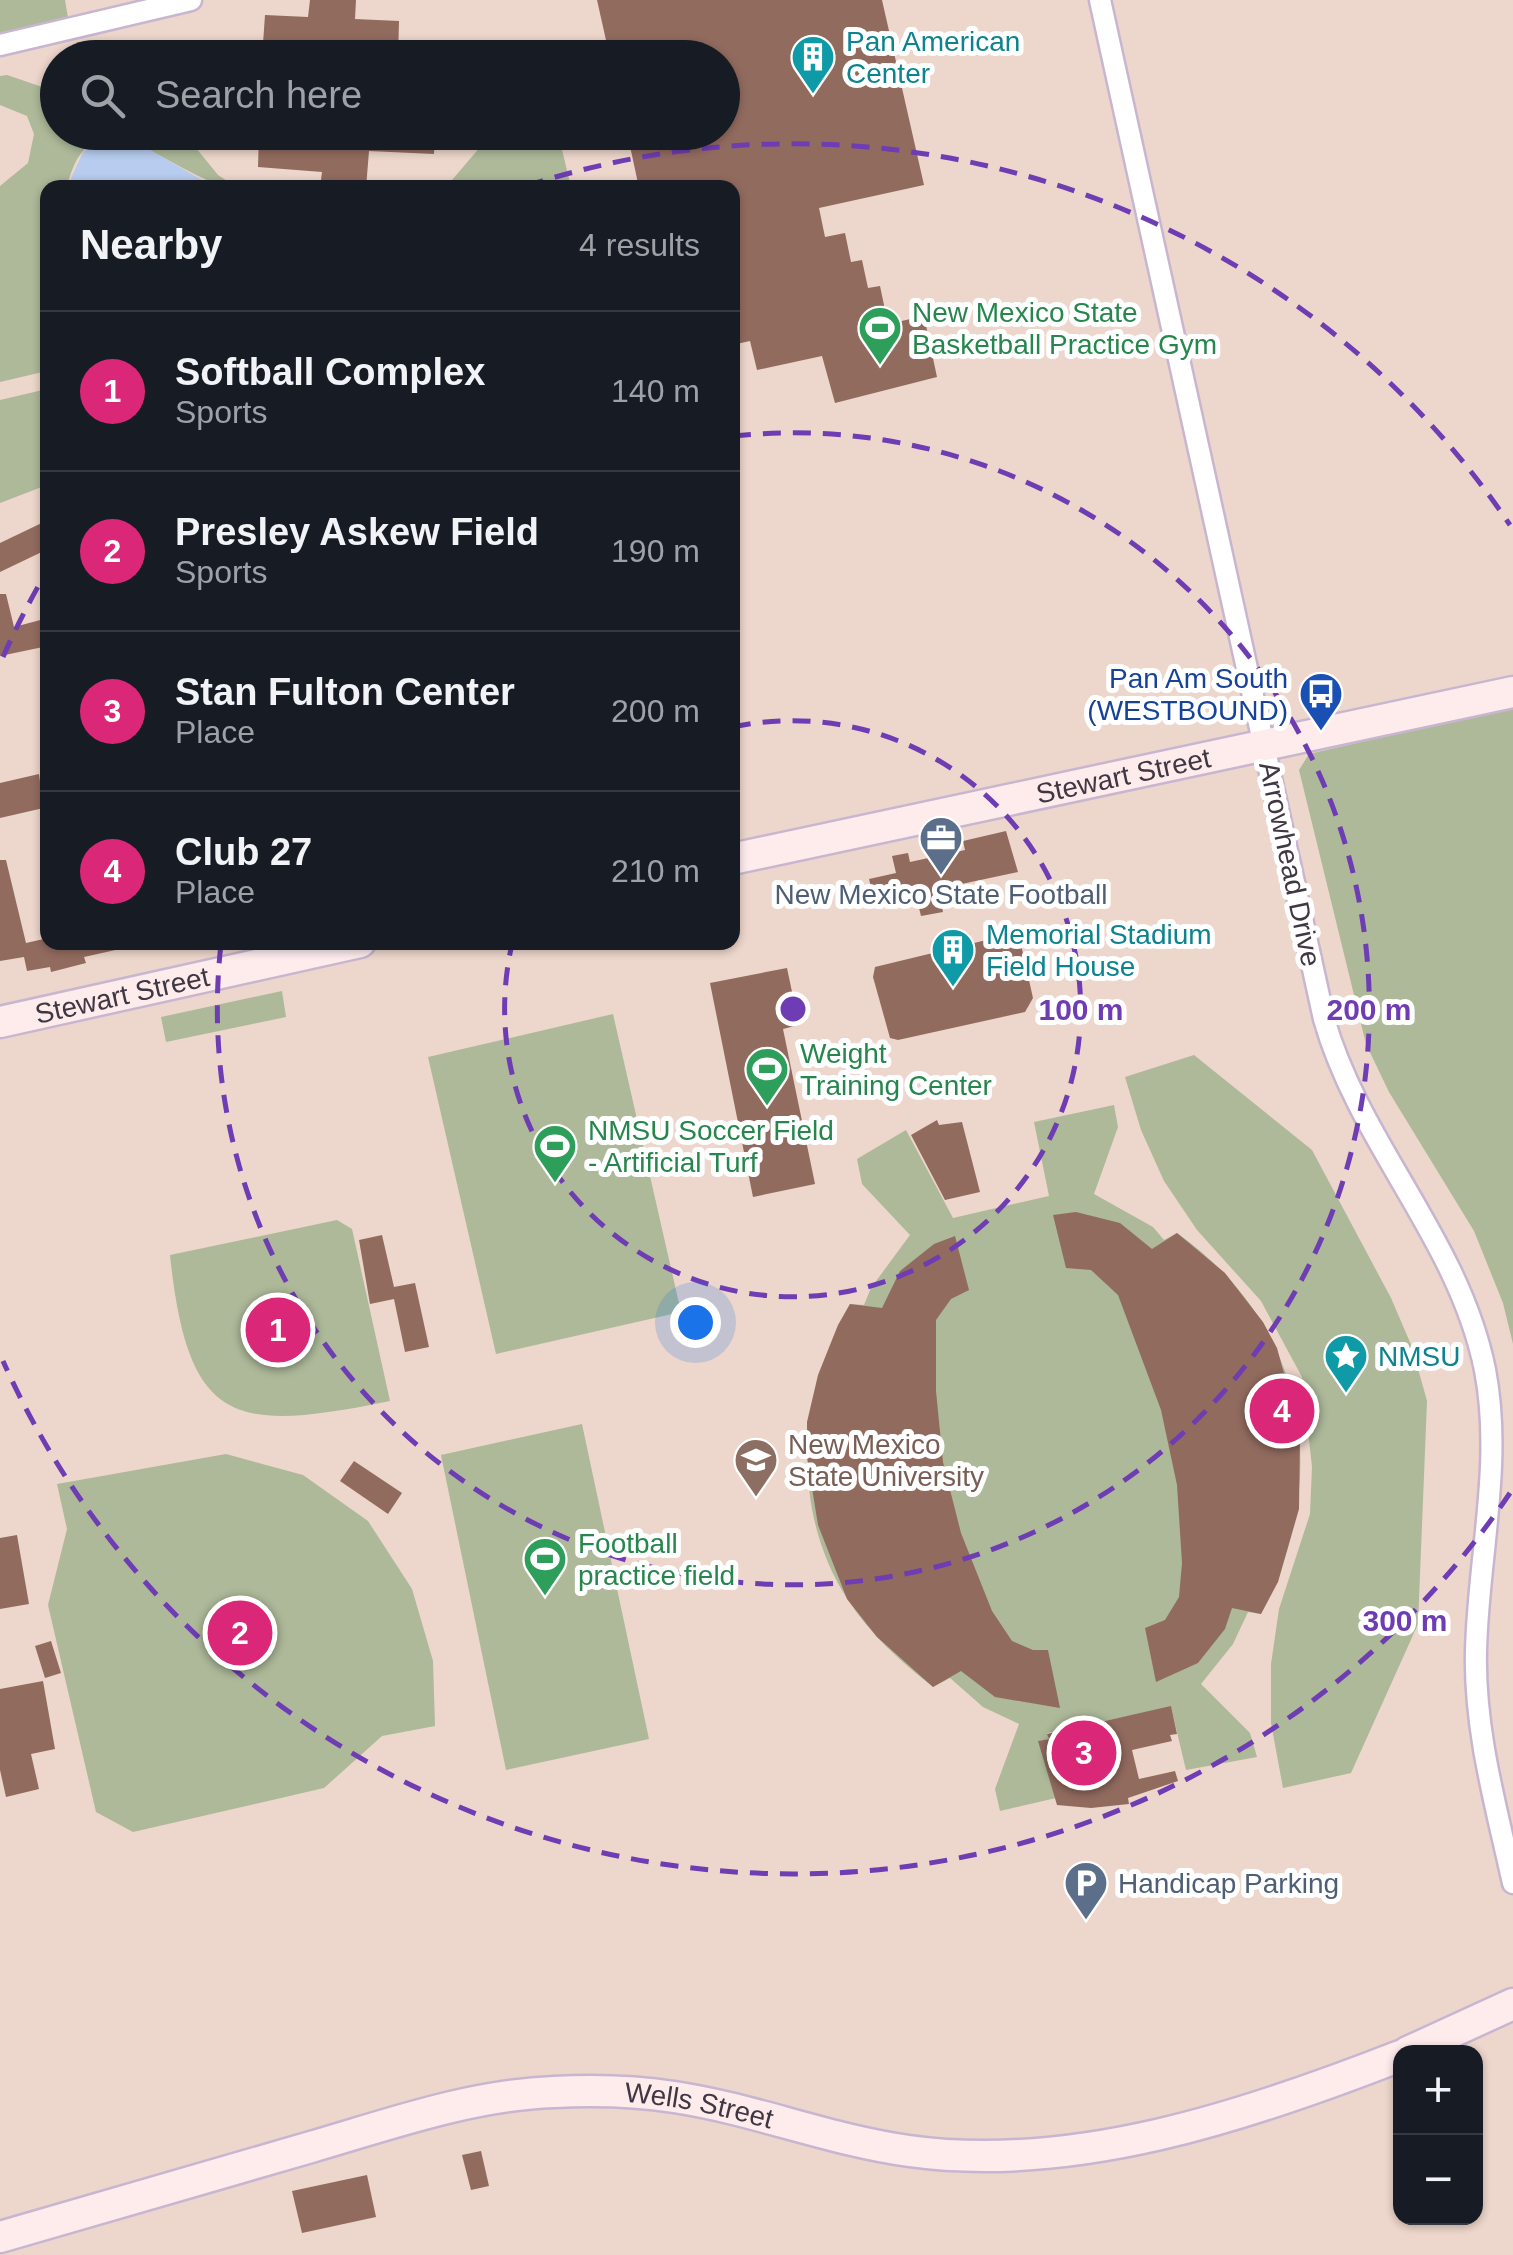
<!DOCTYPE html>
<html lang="en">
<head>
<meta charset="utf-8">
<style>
  :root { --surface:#171b24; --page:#242831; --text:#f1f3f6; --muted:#9ea1a6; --line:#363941; --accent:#db2777 }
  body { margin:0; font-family:Helvetica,sans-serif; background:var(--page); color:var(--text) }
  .controls { position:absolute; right:30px; bottom:30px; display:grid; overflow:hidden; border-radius:20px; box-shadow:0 2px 8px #0004 }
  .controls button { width:90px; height:90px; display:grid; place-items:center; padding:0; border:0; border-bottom:2px solid var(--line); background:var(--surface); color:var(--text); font:50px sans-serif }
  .you { position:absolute; left:695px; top:1322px; width:35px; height:35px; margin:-25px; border:8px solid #fff; border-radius:50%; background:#1a73e8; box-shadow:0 0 0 15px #1a73e833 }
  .badge { display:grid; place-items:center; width:65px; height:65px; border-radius:50%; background:var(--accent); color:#fff; font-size:32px; font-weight:700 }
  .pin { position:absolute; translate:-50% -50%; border:5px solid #fff; box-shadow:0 2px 10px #0006 }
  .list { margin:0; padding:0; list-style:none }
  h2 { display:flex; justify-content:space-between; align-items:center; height:130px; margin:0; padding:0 40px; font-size:42px }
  h2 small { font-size:32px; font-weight:400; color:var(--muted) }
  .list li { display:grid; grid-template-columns:65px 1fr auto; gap:30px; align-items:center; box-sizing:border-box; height:160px; padding:0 40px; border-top:2px solid var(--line) }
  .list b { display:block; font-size:38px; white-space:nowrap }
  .list p { margin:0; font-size:32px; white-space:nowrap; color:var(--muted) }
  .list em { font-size:32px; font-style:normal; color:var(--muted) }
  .icon { flex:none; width:55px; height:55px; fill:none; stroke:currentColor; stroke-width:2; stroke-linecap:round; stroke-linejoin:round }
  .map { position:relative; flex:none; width:1513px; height:2255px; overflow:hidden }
  .search { position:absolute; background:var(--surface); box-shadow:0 2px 8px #0004; left:40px; top:40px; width:700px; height:110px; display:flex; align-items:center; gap:25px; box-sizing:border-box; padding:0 35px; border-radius:55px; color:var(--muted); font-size:38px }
  .panel { position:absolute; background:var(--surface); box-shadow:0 2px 8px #0004; left:40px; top:180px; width:700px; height:770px; border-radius:20px }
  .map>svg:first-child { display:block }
</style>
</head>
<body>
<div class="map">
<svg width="1513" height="2255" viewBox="0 0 1513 2255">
  <rect width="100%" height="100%" fill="#f0ddf8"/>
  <path fill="#edd6cb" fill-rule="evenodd" d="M0,0h1513v2255h-1513zM58,58h664v74h-664zM48,188h684v754h-684zM1400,2052h76v166h-76z"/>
  <g fill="#adb999">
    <polygon points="0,0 65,0 68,18 0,33"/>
    <path d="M7,75l50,17 1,40h125l35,43 18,12c-56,0 -143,-109 -169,0l-19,1 -1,183 -47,11v-196l28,-23 6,-29 -7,-18 -27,-11v-29z"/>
    <polygon points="493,132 558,133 571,187 446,187"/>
    <polygon points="47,389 47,485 0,503 0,400"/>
    <polygon points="1513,707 1513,1344 1503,1303 1474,1231 1389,1092 1366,1044 1299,770 1309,754"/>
    <polygon points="282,991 286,1017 166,1042 161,1017"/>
    <polygon points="613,1014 681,1312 496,1354 428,1057"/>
    <polygon points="1194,1055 1312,1150 1391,1298 1412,1347 1427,1401 1418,1624 1351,1773 1283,1788 1271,1723 1271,1664 1279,1609 1310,1514 1312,1467 1302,1377 1261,1301 1197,1230 1164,1181 1141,1130 1125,1077"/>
    <path d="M1114,1105l4,22 -24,67 59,33 11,13 13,-7c130,92 156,243 84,381l-13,-2 -15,32 -32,40 49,49 7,24 -71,13 -15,-63 -124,26 2,6 -10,2 17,57 -56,13 -5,-22 24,-65 -36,-17 -33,-29 -17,9c-32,-25 -63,-53 -85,-87 -59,-91 -49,-207 2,-296l14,1 7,-17 39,-53 -48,-51 -5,-25 49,-29 47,88 96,-22 -15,-74z"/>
    <path d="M337,1220l15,9 38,172c-157,32 -202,25 -220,-146z"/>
    <polygon points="582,1424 649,1739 506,1770 441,1455"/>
    <polygon points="226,1454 303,1475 368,1521 412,1589 433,1661 435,1726 382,1736 324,1788 133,1832 96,1812 48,1605 67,1529 57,1484"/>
  </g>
  <polygon fill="#b7ccee" points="103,139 135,141 214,187 67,187 83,152"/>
  <g fill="#926b5f">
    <polygon points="310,0 356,0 355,19 399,21 398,58 262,58 265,15 308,17"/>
    <polygon points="597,0 882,0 924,185 819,208 825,237 845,233 851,262 862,260 868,288 880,286 888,324 924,316 937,377 835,403 822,356 757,370 750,341 732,345 732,188 639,188 627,132 722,132 722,58 610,58"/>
    <polygon points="259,132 435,132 434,154 369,151 366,188 320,188 322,172 258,167"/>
    <polygon points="48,520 48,549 0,572 0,543"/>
    <polygon points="0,594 6,594 14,627 48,618 48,646 0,656"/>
    <polygon points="39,774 40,782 48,781 48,807 0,818 0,783"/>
    <polygon points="1006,831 1018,872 938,889 943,912 921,916 917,900 901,904 900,898 863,906 859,889 871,887 869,879 896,873 892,856 908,853 910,862 965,850 963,841"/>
    <polygon points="0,860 6,860 26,943 48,938 48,942 119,942 120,949 84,957 86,963 51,972 50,967 27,971 24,957 0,961"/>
    <polygon points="1007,935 1020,940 1033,998 1025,1012 898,1040 890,1038 873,977 875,967"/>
    <polygon points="787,968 799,1025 783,1029 815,1184 753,1197 710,983"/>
    <polygon points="937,1120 939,1125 962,1122 980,1192 945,1200 911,1135"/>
    <polygon points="1076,1212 1120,1223 1152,1249 1177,1233 1225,1273 1263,1322 1277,1348 1300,1432 1299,1509 1278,1582 1261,1614 1232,1608 1225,1629 1198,1663 1156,1682 1145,1628 1165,1620 1179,1597 1182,1563 1177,1485 1161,1410 1118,1295 1091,1270 1066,1268 1053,1215"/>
    <polygon points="382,1235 394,1287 415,1283 429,1347 405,1352 394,1299 370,1304 359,1240"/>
    <polygon points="955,1236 969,1290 951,1299 936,1320 936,1391 943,1462 961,1533 992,1611 1012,1641 1033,1650 1048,1650 1060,1708 995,1697 961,1671 933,1687 877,1637 847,1599 818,1525 807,1457 807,1422 818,1375 838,1325 850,1304 882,1308 900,1271 934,1244"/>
    <polygon points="354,1461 402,1493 388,1514 340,1481"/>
    <polygon points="17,1535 29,1604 0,1609 0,1538"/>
    <polygon points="51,1641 61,1673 45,1678 35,1646"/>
    <polygon points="43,1681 55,1749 31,1754 39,1789 6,1797 0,1770 0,1689"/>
    <polygon points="1171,1706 1177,1734 1170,1735 1172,1741 1132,1750 1139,1779 1175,1771 1178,1781 1128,1798 1129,1804 1091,1808 1057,1805 1038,1741 1049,1739 1047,1734"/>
    <polygon points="481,2151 489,2186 471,2190 462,2155"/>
    <polygon points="367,2175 376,2217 302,2233 292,2191"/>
  </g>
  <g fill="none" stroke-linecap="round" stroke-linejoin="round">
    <defs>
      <g id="street">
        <path d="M1100,0l224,1019c36,126 135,221 161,351 18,93 -7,188 -9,281 -2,79 20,155 37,232"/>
        <polyline points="0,45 191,0"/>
      </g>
      <g id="secondary">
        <path id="s1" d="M732,859l781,-167"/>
        <path id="s2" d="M0,1022l360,-80"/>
        <polyline points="1408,2052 1513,2004"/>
        <path id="s3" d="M0,2237c104,-30 208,-60 311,-90 79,-23 160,-52 243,-55 40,-2 81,-1 120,5 80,12 155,43 235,54 165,23 340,-36 491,-95"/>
      </g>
    </defs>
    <use href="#street" stroke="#c8b6d0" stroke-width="25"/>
    <use href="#secondary" stroke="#c8b6d0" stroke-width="35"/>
    <use href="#street" stroke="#fff" stroke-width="20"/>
    <use href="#secondary" stroke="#feeced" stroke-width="30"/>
  </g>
  <g fill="none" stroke="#6e3cb3" stroke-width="5" stroke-dasharray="18 12">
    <path d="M733 727A288 288 0 1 1 512 944"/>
    <path d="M733 436A576 576 0 1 1 221 944"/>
    <path d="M1510 1493A865 865 0 0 1 3 1361M3 657A865 865 0 0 1 44 576M526 186A865 865 0 0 1 1510 525"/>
  </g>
  <defs>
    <symbol id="building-pin" viewBox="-11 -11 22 30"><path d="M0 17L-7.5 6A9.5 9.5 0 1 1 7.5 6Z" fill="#0f9aa8" stroke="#fff"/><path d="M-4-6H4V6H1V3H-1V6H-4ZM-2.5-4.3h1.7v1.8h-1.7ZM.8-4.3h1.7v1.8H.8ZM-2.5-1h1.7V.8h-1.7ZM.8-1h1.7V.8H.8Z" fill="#fff"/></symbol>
    <symbol id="stadium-pin" viewBox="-11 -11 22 30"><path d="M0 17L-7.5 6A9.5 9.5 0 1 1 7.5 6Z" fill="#2e9e5b" stroke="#fff"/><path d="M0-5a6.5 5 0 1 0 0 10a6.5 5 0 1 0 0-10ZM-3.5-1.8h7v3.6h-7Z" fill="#fff"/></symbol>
    <symbol id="bus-pin" viewBox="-11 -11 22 30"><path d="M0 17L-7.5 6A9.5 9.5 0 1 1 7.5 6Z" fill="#1a4fb4" stroke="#fff"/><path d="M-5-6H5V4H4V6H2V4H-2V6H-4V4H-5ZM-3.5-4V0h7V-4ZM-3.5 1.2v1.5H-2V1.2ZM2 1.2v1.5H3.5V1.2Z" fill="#fff"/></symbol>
    <symbol id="office-pin" viewBox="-11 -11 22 30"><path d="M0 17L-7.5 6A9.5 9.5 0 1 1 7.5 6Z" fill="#5c6f8a" stroke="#fff"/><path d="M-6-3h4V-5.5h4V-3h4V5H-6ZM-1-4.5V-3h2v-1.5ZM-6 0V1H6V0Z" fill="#fff"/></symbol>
    <symbol id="sight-pin" viewBox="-11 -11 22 30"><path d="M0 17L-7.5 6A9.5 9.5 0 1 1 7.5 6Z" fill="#0f9aa8" stroke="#fff"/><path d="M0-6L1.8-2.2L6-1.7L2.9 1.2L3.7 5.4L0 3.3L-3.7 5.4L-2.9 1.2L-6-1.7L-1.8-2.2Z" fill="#fff"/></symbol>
    <symbol id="university-pin" viewBox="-11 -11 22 30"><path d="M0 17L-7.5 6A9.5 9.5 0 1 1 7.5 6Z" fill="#8d6e63" stroke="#fff"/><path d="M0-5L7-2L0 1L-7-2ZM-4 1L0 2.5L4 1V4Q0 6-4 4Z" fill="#fff"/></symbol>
    <symbol id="parking-pin" viewBox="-11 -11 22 30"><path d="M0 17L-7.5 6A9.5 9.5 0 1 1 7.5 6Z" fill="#5c6f8a" stroke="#fff"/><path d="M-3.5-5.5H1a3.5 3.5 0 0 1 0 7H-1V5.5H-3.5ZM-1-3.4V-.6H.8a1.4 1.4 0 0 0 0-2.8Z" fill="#fff"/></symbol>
  </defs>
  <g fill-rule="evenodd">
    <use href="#building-pin" x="788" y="32" width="50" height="68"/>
    <use href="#stadium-pin" x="855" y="303" width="50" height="68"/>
    <use href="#bus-pin" x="1296" y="669" width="50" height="68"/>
    <use href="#office-pin" x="916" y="813" width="50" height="68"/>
    <use href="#building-pin" x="928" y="925" width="50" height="68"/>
    <use href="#stadium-pin" x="742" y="1044" width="50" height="68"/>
    <use href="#stadium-pin" x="530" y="1121" width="50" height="68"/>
    <use href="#sight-pin" x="1321" y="1331" width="50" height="68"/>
    <use href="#university-pin" x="731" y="1435" width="50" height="68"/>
    <use href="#stadium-pin" x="520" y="1534" width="50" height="68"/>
    <use href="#parking-pin" x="1061" y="1858" width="50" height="68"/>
  </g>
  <g text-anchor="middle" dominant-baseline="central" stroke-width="10" stroke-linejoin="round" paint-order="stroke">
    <g font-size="28" fill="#0d838f" stroke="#fff" text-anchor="start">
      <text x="846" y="41">Pan American<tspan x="846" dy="32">Center</tspan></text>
      <text x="986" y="934">Memorial Stadium<tspan x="986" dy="32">Field House</tspan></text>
      <text x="1378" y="1356">NMSU</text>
    </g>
    <g font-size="28" fill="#27864d" stroke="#fff" text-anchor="start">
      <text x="912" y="312">New Mexico State<tspan x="912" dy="32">Basketball Practice Gym</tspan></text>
      <text x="800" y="1053">Weight<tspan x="800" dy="32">Training Center</tspan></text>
      <text x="588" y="1130">NMSU Soccer Field<tspan x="588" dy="32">- Artificial Turf</tspan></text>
      <text x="578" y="1543">Football<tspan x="578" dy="32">practice field</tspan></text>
    </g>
    <g font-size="28" fill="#164399" stroke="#fff" text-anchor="end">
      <text x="1288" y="678">Pan Am South<tspan x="1288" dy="32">(WESTBOUND)</tspan></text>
    </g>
    <g font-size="28" fill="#3f3742" stroke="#fff">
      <text stroke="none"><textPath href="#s1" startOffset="400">Stewart Street</textPath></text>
      <text transform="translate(1290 864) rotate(78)">Arrowhead Drive</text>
      <text stroke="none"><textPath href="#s2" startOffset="125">Stewart Street</textPath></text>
      <text stroke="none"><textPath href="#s3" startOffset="720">Wells Street</textPath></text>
    </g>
    <g font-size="28" fill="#4e5e75" stroke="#fff">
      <text x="941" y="894">New Mexico State Football</text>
      <text x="1118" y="1883" text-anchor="start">Handicap Parking</text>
    </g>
    <g font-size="28" fill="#785e54" stroke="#fff" text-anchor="start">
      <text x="788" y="1444">New Mexico<tspan x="788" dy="32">State University</tspan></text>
    </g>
  </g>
  <circle cx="793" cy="1009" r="15" fill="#6e3cb3" stroke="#fff" stroke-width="5"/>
  <g font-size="30" text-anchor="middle" font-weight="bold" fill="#6e3cb3" stroke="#fff" stroke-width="10" stroke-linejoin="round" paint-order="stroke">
    <text x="1081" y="1020">100 m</text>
    <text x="1369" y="1020">200 m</text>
    <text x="1405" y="1631">300 m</text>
  </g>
</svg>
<div class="controls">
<button>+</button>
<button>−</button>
</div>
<div class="you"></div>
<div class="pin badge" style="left:278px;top:1330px">1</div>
<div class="pin badge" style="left:240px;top:1633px">2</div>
<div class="pin badge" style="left:1084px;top:1753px">3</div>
<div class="pin badge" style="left:1282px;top:1411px">4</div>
<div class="search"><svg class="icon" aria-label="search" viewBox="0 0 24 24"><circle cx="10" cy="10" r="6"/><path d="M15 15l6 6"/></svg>Search here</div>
<section class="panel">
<h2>Nearby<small>4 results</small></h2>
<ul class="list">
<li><span class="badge">1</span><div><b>Softball Complex</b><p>Sports</p></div><em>140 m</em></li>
<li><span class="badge">2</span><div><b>Presley Askew Field</b><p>Sports</p></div><em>190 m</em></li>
<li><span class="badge">3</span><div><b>Stan Fulton Center</b><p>Place</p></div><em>200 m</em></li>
<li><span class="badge">4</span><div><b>Club 27</b><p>Place</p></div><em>210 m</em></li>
</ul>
</section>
</div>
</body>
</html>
